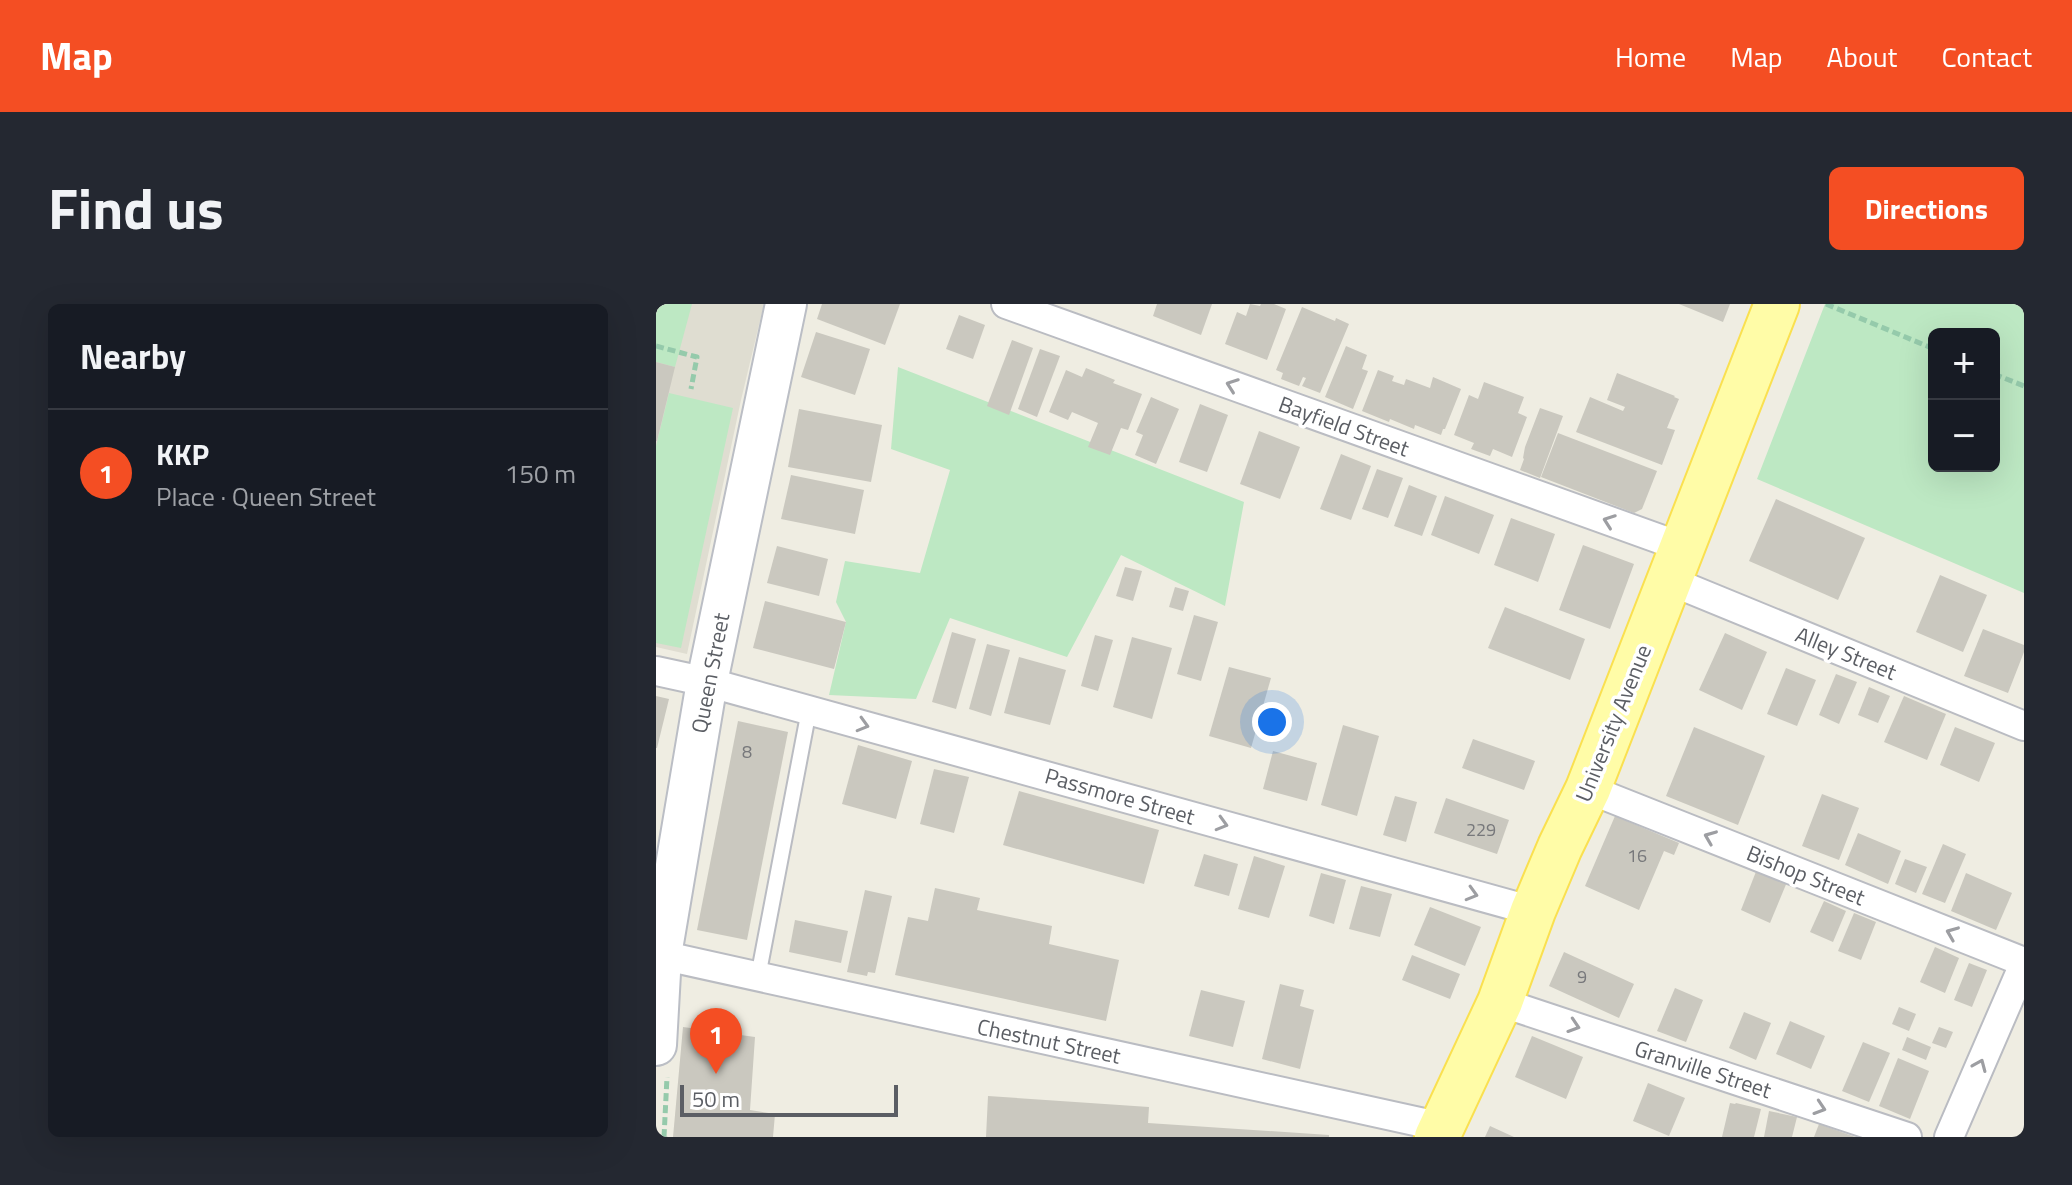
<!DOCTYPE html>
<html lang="en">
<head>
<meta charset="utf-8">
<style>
  :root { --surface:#171b24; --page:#242831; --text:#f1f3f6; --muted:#9ea1a6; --line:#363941; --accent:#f44e23 }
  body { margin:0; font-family:"Titillium Web",sans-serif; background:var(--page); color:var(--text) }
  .controls { position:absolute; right:24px; top:24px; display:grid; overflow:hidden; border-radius:12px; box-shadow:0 8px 32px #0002 }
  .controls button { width:72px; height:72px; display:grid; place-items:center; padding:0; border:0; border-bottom:2px solid var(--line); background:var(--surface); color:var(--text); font:40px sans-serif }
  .scale { position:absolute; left:24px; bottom:20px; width:218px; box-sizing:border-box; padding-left:8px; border:4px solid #5b5e64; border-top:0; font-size:22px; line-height:28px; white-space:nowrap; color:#5b5e64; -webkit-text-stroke:6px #fff; paint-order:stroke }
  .you { position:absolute; left:616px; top:418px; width:28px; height:28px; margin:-20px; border:6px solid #fff; border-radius:50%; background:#1a73e8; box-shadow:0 0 0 12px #1a73e833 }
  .badge { display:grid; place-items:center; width:52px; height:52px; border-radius:50%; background:var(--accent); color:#fff; font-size:26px; font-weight:700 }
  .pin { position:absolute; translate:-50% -66px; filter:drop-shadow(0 2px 4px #0008) }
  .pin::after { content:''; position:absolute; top:42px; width:28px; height:24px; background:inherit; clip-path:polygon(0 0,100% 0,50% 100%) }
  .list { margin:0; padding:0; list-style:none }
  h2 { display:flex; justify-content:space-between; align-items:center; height:104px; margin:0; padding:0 32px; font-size:34px }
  h2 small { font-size:26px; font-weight:400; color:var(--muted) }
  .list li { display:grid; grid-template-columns:52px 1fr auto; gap:24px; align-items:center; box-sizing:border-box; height:128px; padding:0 32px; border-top:2px solid var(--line) }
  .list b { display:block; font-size:30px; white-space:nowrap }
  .list p { margin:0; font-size:26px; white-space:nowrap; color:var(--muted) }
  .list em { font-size:26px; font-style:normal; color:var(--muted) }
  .map { position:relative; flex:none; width:1368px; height:833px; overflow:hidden; border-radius:12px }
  header { display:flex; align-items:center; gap:48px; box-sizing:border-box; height:112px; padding:0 40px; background:var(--accent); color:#fff }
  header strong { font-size:38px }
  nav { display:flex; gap:44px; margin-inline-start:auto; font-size:28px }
  .intro { display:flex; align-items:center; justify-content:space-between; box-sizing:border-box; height:192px; padding:0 48px }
  h1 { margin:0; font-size:56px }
  .button { padding:20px 36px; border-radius:12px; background:var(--accent); color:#fff; font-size:28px; font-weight:700 }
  main { display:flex; gap:48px; padding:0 48px }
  aside { flex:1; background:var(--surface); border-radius:12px; box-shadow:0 8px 32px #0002 }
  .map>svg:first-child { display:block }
</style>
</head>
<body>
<header>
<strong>Map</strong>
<nav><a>Home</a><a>Map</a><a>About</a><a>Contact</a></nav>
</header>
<div class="intro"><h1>Find us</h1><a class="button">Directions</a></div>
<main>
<aside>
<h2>Nearby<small></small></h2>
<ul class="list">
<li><span class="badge">1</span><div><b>KKP</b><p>Place · Queen Street</p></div><em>150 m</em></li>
</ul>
</aside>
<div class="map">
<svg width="1368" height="833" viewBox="0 0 1368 833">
  <rect width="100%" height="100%" fill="#efede2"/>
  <polygon fill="#dfddd1" points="0,0 108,0 85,96 31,350 0,343"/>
  <g fill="#bde8c3" fill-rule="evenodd">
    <polygon points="0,0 36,0 19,63 0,58"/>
    <path d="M1169,0h199v289l-267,-114zM1278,30h60v132h-60z"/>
    <polygon points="242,63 588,198 569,302 465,251 411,353 294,314 260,395 173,391 190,318 180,298 189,257 264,269 294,166 235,145"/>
    <polygon points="13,89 77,104 25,344 0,339 0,142"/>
  </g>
  <g fill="#cac8bf">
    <polygon points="166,0 244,0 229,41 161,15"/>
    <polygon points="501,0 556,0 545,31 497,12"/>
    <polygon points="594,0 604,2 605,0 618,0 630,5 611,56 569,40 581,8 590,12"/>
    <polygon points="1023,0 1074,0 1067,18"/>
    <polygon points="646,3 679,17 680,14 693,20 664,89 646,82 650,74 647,73 643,82 625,75 627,69 620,66"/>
    <polygon points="303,11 329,21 317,55 290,45"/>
    <polygon points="160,28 214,45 199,91 145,73"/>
    <polygon points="356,36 377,44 353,111 331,102"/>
    <polygon points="690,42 711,51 706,65 712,67 697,105 669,93"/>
    <polygon points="384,45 404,52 381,113 362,105"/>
    <polygon points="0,58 19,63 1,137 0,137"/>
    <polygon points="430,64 459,76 457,79 486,90 472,126 465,124 454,151 432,143 442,119 416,108 412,116 393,108 410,66 426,73"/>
    <polygon points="722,66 738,72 736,77 748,81 750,75 774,84 777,73 805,85 789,125 787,125 785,131 759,121 758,125 734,115 733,118 706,107"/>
    <polygon points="961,69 1019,92 1018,93 1023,95 1011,124 1019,126 1006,161 920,128 934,93 967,107 969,103 951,96"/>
    <polygon points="828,78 868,93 862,109 871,113 856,153 837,145 834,152 815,145 818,139 798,131 813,91 822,95"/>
    <polygon points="495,93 523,105 500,160 479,151 487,131 480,128"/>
    <polygon points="544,100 572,111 551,168 523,158"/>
    <polygon points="884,104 907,112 884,174 864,166 868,155 867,154 869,143"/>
    <polygon points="143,105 226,121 215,178 132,163"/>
    <polygon points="603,127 644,143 624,195 584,180"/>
    <polygon points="902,129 1001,167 986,205 978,209 885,173"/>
    <polygon points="685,150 715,162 695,216 664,205"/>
    <polygon points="721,165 747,174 732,214 706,205"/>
    <polygon points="135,171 208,186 199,230 125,215"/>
    <polygon points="753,181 781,192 766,232 738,222"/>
    <polygon points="789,192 838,211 823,250 775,231"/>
    <polygon points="1120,195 1209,234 1182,296 1093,257"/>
    <polygon points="855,214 899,230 882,278 838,261"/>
    <polygon points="927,241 978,260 954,325 903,306"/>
    <polygon points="121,242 172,255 163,292 111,279"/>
    <polygon points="469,263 486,267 477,297 460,292"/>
    <polygon points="1284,271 1331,291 1307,348 1260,328"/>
    <polygon points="519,283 533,287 527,307 513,303"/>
    <polygon points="109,297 190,318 178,365 97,344"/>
    <polygon points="849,303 929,335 914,376 832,344"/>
    <polygon points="538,311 562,318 545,377 521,370"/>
    <polygon points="1327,325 1368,341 1368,348 1352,389 1308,372"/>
    <polygon points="296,328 320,335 300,405 276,398"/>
    <polygon points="1069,329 1111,348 1086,406 1043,386"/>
    <polygon points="439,331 457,336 442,387 425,382"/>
    <polygon points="476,333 516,344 496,415 457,403"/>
    <polygon points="331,340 354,346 335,412 313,405"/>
    <polygon points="363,353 410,366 394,421 348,409"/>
    <polygon points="573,363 615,374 595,444 553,432"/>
    <polygon points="1130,364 1160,376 1141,422 1111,410"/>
    <polygon points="1180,370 1201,378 1183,420 1163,411"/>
    <polygon points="1213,383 1234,392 1222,419 1202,411"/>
    <polygon points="0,392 13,395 1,444 0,444"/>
    <polygon points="1248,392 1290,410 1271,456 1228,438"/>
    <polygon points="82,417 132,428 91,636 41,626"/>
    <polygon points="687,421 723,432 701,512 665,501"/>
    <polygon points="1038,423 1109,452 1082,521 1010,492"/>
    <polygon points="1299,423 1339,439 1323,478 1284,461"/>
    <polygon points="817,435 879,457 868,486 806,464"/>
    <polygon points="202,441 256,457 240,515 186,500"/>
    <polygon points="617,447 661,459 651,497 607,485"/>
    <polygon points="278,465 313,473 298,529 264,520"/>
    <polygon points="363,487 503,526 488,580 347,541"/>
    <polygon points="1166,490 1203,504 1183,556 1146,542"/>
    <polygon points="739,492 761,498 750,538 727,531"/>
    <polygon points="790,494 853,516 841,550 778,529"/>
    <polygon points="959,512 1023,539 1018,551 1008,547 983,606 929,582"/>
    <polygon points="1202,529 1245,547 1232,580 1189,561"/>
    <polygon points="1287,540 1310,550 1289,599 1266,590"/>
    <polygon points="548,550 582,560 573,592 538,582"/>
    <polygon points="598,552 629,562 613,614 582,605"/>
    <polygon points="1249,555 1271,563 1260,589 1239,580"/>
    <polygon points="1101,565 1131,578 1114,619 1085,606"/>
    <polygon points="665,569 690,576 678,620 653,612"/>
    <polygon points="1310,569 1356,589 1340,626 1295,607"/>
    <polygon points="705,582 736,590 724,633 693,625"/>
    <polygon points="279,584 324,594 321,606 396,622 393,640 463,656 450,717 239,671 252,613 272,617"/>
    <polygon points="209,586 236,592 219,669 212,668 211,672 191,668"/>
    <polygon points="1168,597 1190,607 1177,638 1154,628"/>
    <polygon points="774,603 825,623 809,662 758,641"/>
    <polygon points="1198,609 1220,618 1205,656 1182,647"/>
    <polygon points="139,616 192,627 185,659 133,648"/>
    <polygon points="1279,643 1303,654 1289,689 1264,678"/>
    <polygon points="908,648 978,680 963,714 893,682"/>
    <polygon points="756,651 804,670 794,695 746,676"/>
    <polygon points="1313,659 1331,666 1316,703 1298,696"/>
    <polygon points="624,680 648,686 644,702 658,706 644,765 606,755"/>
    <polygon points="1019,684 1047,696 1030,738 1001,727"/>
    <polygon points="545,686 589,697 577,743 533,732"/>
    <polygon points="1243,703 1260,710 1253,727 1236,720"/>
    <polygon points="1088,708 1115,719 1100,756 1073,744"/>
    <polygon points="1134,717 1169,732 1155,765 1120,750"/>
    <polygon points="27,723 99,733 94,806 119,810 117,833 17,833"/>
    <polygon points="1283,723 1297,728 1290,744 1276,739"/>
    <polygon points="876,732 927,753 910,795 859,773"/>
    <polygon points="1251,733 1275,743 1270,756 1246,746"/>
    <polygon points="1207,738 1234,749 1213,798 1186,787"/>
    <polygon points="1242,754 1273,767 1254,815 1223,802"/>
    <polygon points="992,779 1029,794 1013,832 977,817"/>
    <polygon points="332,792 493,803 492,819 673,831 673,833 330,833"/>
    <polygon points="1074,799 1079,800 1080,799 1105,805 1098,833 1066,833"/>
    <polygon points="1113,807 1141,813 1136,833 1108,833"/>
    <polygon points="1163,820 1199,833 1158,833"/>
    <polygon points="834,822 858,833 829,833"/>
  </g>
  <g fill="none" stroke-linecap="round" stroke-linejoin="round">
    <defs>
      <polyline id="lane" points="102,673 153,406"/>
      <g id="street">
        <polyline points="350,0 1026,243"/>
        <polyline points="1012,276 1368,422"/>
        <polyline points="0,367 51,378 877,607"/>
        <polyline points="932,485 1368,658"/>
        <polyline points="0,650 786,823"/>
        <polyline points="844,698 1251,833"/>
        <polyline points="1293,833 1368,660"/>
      </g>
      <polyline id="secondary" points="0,741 5,651 51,378 130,0"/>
      <polyline id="primary" points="781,833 844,698 877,607 904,543 932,485 1121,0"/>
    </defs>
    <use href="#lane" stroke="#babcc2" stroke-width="18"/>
    <use href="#street" stroke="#babcc2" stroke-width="32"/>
    <use href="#secondary" stroke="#bbbec5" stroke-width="44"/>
    <use href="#primary" stroke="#fae050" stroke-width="48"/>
    <g stroke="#95caab" stroke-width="5" stroke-dasharray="8 4" stroke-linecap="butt">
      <polyline points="1170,0 1278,45"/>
      <polyline points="0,42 41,53 35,85"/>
      <polyline points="1338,70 1368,82"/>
      <polyline points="8,833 11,773"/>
    </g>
    <use href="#lane" stroke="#fff" stroke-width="14"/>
    <use href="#street" stroke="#fff" stroke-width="28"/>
    <use href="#secondary" stroke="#fff" stroke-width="40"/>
    <use href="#primary" stroke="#fffca7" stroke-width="44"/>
  </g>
  <defs><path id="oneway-chevron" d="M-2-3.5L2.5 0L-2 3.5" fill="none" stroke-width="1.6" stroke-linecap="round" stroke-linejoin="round" transform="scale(2)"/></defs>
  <g stroke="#9d9ea2">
    <use href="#oneway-chevron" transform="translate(576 81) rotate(-160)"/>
    <use href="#oneway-chevron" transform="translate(953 217) rotate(-160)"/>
    <use href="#oneway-chevron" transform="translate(207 421) rotate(16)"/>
    <use href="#oneway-chevron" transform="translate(566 520) rotate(16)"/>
    <use href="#oneway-chevron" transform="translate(1054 533) rotate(-158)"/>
    <use href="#oneway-chevron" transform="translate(816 590) rotate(16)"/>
    <use href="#oneway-chevron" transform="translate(1296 629) rotate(-158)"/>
    <use href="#oneway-chevron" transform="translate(918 722) rotate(18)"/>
    <use href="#oneway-chevron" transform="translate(1324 761) rotate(-67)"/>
    <use href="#oneway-chevron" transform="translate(1164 804) rotate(18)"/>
  </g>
  <g text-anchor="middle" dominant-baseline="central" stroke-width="7" stroke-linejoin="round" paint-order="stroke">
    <g font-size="18" fill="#77787b">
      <text x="91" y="447">8</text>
      <text x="825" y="525">229</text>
      <text x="981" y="551">16</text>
      <text x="926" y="672">9</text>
    </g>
    <g font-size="22" fill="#5b5e64" stroke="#fff">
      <text transform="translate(688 122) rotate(20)">Bayfield Street</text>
      <text transform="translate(1190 349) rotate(22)">Alley Street</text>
      <text transform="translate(54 369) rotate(-79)">Queen Street</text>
      <text transform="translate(957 419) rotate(-68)">University Avenue</text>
      <text transform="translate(464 492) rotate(16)">Passmore Street</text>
      <text transform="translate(1150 571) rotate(22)">Bishop Street</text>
      <text transform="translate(393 737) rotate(12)">Chestnut Street</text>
      <text transform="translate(1047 765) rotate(18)">Granville Street</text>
    </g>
  </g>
</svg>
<div class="controls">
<button>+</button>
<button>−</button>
</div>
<div class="scale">50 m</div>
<div class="you"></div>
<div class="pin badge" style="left:60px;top:770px">1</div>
</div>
</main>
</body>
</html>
